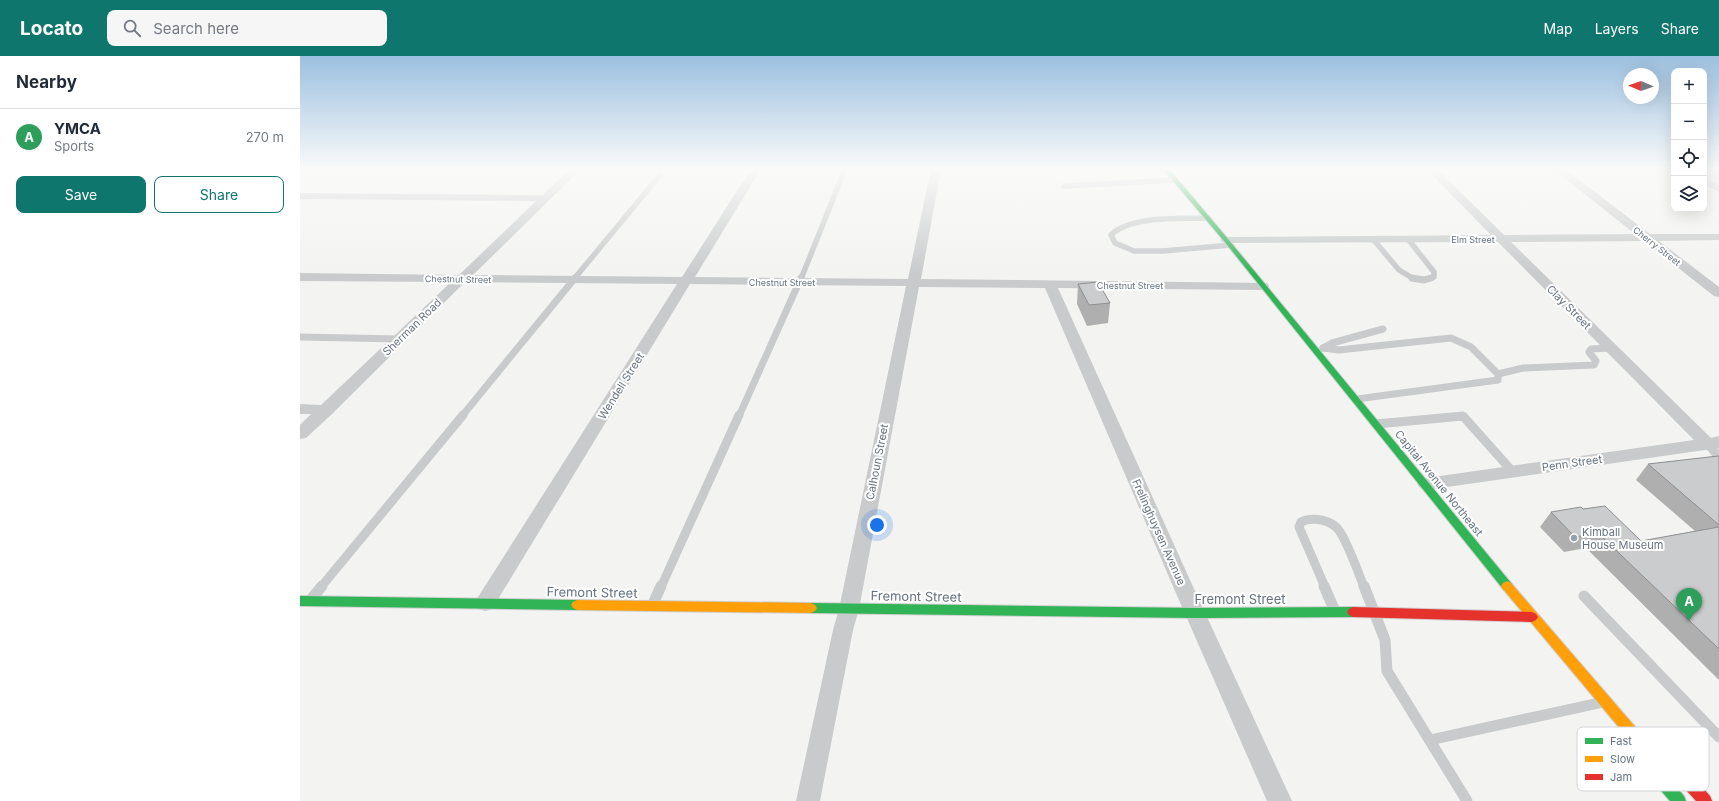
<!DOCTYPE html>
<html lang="en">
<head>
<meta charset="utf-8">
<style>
  :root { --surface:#fff; --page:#f6f6f7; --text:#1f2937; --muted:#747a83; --line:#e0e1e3; --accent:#0f766e }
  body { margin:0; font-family:Inter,sans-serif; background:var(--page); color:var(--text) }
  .controls { position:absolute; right:12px; top:12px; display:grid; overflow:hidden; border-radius:8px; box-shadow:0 4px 16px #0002 }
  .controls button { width:36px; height:36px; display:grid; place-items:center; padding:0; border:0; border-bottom:1px solid var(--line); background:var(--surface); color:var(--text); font:20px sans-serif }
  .compass { position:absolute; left:1323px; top:12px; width:36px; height:36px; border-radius:50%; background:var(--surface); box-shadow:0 4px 16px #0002; rotate:272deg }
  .you { position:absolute; left:577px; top:469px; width:14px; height:14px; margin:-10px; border:3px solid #fff; border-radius:50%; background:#1a73e8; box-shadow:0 0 0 6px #1a73e833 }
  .badge { display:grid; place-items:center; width:26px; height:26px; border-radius:50%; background:var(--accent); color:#fff; font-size:13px; font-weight:700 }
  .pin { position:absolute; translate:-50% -33px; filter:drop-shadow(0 1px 2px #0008) }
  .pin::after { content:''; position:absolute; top:21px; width:14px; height:12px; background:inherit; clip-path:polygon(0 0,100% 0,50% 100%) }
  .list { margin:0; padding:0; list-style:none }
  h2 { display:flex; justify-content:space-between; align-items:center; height:52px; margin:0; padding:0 16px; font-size:17px }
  h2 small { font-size:13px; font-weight:400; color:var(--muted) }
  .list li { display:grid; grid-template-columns:26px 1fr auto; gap:12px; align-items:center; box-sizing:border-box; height:56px; padding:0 16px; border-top:1px solid var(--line) }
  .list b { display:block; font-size:15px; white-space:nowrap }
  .list p { margin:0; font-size:13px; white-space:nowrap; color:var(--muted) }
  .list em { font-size:13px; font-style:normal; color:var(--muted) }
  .actions { display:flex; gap:8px; padding:12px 16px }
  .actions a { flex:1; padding:9px 0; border:1px solid var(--accent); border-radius:8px; text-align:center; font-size:14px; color:var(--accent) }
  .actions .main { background:var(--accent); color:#fff }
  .icon { flex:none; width:22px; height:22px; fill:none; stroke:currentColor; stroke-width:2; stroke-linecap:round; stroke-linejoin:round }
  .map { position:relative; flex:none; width:1419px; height:745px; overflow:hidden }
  header { display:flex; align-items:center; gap:24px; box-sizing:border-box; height:56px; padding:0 20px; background:var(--accent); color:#fff }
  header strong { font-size:19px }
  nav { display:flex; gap:22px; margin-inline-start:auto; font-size:14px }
  .search { width:280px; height:36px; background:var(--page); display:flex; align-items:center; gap:10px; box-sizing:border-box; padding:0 14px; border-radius:8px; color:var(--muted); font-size:15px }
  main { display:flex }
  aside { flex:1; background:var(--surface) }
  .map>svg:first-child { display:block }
</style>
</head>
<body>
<header>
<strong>Locato</strong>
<div class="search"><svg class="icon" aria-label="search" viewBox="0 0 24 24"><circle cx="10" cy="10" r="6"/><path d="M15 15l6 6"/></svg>Search here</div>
<nav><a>Map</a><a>Layers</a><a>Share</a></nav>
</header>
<main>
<aside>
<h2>Nearby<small></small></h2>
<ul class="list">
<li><span class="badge" style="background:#2e9e5b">A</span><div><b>YMCA</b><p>Sports</p></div><em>270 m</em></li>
</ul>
<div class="actions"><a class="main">Save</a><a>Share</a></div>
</aside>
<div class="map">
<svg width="1419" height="745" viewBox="0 0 1419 745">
  <rect width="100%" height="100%" fill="#f3f3f2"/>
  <polygon fill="#e2e3e3" points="1404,113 1419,113 1419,129 1404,119"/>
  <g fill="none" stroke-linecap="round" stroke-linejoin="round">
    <defs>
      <g id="fast">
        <polygon points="863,113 869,113 928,183 1211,527 1213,530 1211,533 1207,535 1203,533 924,185"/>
        <polygon points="0,540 277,544 281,546 283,549 281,552 277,554 0,550"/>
        <polygon points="511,547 896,552 1053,551 1057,553 1059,556 1057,559 1053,561 896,562 511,557 507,555 505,552 507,549"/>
        <polygon points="1338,678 1343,680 1353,704 1384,740 1386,745 1370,745 1343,714 1331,684 1333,680"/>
      </g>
      <g id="slow">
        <path d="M1207,525l4,2 132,153c10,5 26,10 31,22l-2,5 -5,2 -34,-21 -130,-155 -2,-3 2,-3z"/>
        <polygon points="277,544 511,547 515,549 517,552 515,555 511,557 277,554 273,552 271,549 273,546"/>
      </g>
      <g id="jam">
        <polygon points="1053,551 1232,556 1236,558 1238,561 1236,564 1232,566 1053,561 1049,559 1047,556 1049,553"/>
        <polygon points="1367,695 1372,697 1410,740 1412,745 1396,745 1362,707 1360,702 1362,697"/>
      </g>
    </defs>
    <use href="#fast" stroke="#cfcfd0" stroke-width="2"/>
    <use href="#slow" stroke="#cfcfd0" stroke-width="2"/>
    <use href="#jam" stroke="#cfcfd0" stroke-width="2"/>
    <g stroke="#c8cacb" stroke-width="5.5">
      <polyline points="764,130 875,124"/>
      <path d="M908,162c-27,1 -77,-3 -97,17l4,8 19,8h29l68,-6"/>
      <polyline points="1073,183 1099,214 1114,223"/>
      <polyline points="1108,183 1134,216 1134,221 1128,223"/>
      <polyline points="274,223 365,113"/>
      <polyline points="501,223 545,113"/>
    </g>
    <g stroke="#c8cacb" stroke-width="7">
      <polyline points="1112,222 1124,224 1131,222"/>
      <polyline points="0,281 100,283"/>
      <polyline points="1023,292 1039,294 1151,282 1171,291 1198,318 1198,324 1057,343"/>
      <polyline points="1023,292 1032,287 1083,273"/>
      <polyline points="1198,318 1223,312 1294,309 1296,305 1289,296 1291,293 1310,292"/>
      <polyline points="162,360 275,222"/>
      <polyline points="439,360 501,222"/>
    </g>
    <g stroke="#c8cacb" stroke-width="9">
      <polyline points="1076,368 1163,360 1212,415"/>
      <polyline points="1408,388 1419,401"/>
      <polyline points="21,531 163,359"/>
      <polyline points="361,531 439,359"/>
      <path d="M1025,531l-26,-60 2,-5c12,-6 32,-2 39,10 9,14 18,40 24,55"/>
    </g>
    <g stroke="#c8cacb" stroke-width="11">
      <polyline points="1024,530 1034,553"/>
      <polyline points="1064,530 1085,584 1087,615 1167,745"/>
      <polyline points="1284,540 1419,681"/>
      <polyline points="12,542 22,530"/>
      <polyline points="353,548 361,530"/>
      <polyline points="1130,684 1299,647"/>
    </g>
    <g fill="#c8cacb" fill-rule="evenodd">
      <polygon points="270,113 281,113 173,219 382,221 451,113 461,113 395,221 608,223 631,113 641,113 621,223 967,227 969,230 967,233 963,234 758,232 895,535 992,745 967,745 875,535 745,232 619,231 559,553 553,574 520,745 496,745 533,574 539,553 606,230 390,228 192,553 185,555 178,553 175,547 178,541 377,228 165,226 32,358 6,382 0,383 0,369 11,358 0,358 0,348 21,349 151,226 0,225 0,217 159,219 236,145 0,143 0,137 243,139"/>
      <polygon points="1126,113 1137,113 1204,179 1335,178 1253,113 1265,113 1350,178 1419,178 1419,184 1359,185 1419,231 1419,241 1414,240 1344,185 1211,186 1411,382 1419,380 1419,392 1126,434 1120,432 1117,428 1120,424 1126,422 1394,384 1198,186 926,187 922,186 920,184 922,182 926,181 1191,179"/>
      <polygon points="1404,121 1419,129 1419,136 1404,128"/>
    </g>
    <use href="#fast" fill="#30b455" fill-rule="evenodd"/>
    <use href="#slow" fill="#ff9f0a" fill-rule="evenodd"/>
    <use href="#jam" fill="#e5322d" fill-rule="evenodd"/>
  </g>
  <g fill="#afafb0">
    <polygon points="778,228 810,247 808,267 787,270 777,248"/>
    <polygon points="1419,400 1419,624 1286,492 1264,496 1240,471 1251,456 1283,453 1341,485 1395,475 1336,424 1348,408"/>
  </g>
  <g fill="#cbcccd" stroke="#8e8f90">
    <polygon points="798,226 810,247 789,249 778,228"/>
    <polygon points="1418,400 1419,400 1419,469 1348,408"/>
    <polygon points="1305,450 1341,485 1419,471 1419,593 1298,477 1275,481 1251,456 1281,451 1283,453"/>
  </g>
  <linearGradient id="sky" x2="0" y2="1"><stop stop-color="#9cc0e0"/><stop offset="0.52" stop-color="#fafaf9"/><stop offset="1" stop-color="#fafaf9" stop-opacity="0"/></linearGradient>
  <rect width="1419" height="218" fill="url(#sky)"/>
  <circle fill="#97a0a8" stroke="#fff" stroke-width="1.5" cx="1274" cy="482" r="4"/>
  <g text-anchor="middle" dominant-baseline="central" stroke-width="4" stroke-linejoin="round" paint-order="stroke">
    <g font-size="9" fill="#657380" stroke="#fff">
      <text x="1173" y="183">Elm Street</text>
      <text transform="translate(1357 190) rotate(38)">Cherry Street</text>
      <text transform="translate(158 223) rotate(1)">Chestnut Street</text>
      <text x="482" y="226">Chestnut Street</text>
      <text x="830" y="229">Chestnut Street</text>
    </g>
    <g font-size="11" fill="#657380" stroke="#fff">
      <text transform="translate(1269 251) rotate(45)">Clay Street</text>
      <text transform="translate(112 271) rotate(-44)">Sherman Road</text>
      <text transform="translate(321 330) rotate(-58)">Wendell Street</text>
      <text transform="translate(577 406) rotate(-79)">Calhoun Street</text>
      <text transform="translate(1272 407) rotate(-8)">Penn Street</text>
      <text transform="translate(1139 427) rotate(51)">Capital Avenue Northeast</text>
      <text transform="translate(859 476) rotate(66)">Frelinghuysen Avenue</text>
    </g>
    <g font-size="11" fill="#657380" stroke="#fff" text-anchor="start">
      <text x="1282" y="476">Kimball<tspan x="1282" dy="13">House Museum</tspan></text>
    </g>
    <g font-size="13" fill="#657380" stroke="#fff">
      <text transform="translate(292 536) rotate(1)">Fremont Street</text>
      <text transform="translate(616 540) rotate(1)">Fremont Street</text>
      <text x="940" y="543">Fremont Street</text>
    </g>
  </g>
  <rect x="1277" y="671" width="132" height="64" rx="6" fill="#fff" stroke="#d1d5d9" stroke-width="1"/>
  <rect x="1285" y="682" width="18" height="6" fill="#30b455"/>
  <rect x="1285" y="700" width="18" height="6" fill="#ff9f0a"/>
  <rect x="1285" y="718" width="18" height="6" fill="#e5322d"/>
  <g font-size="11" fill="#657380">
    <text x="1310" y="689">Fast</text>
    <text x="1310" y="707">Slow</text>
    <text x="1310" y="725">Jam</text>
  </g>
</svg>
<div class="controls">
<button>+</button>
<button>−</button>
<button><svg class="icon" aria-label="locate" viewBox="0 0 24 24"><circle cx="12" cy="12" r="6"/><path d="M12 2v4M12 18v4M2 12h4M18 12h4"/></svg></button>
<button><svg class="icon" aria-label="layers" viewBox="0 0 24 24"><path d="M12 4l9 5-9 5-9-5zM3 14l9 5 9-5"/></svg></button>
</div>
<svg class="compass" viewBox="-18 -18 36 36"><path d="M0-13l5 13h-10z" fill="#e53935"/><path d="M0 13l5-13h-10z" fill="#747a83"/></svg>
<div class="you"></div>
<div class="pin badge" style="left:1389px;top:565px;background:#2e9e5b">A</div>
</div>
</main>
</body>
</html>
